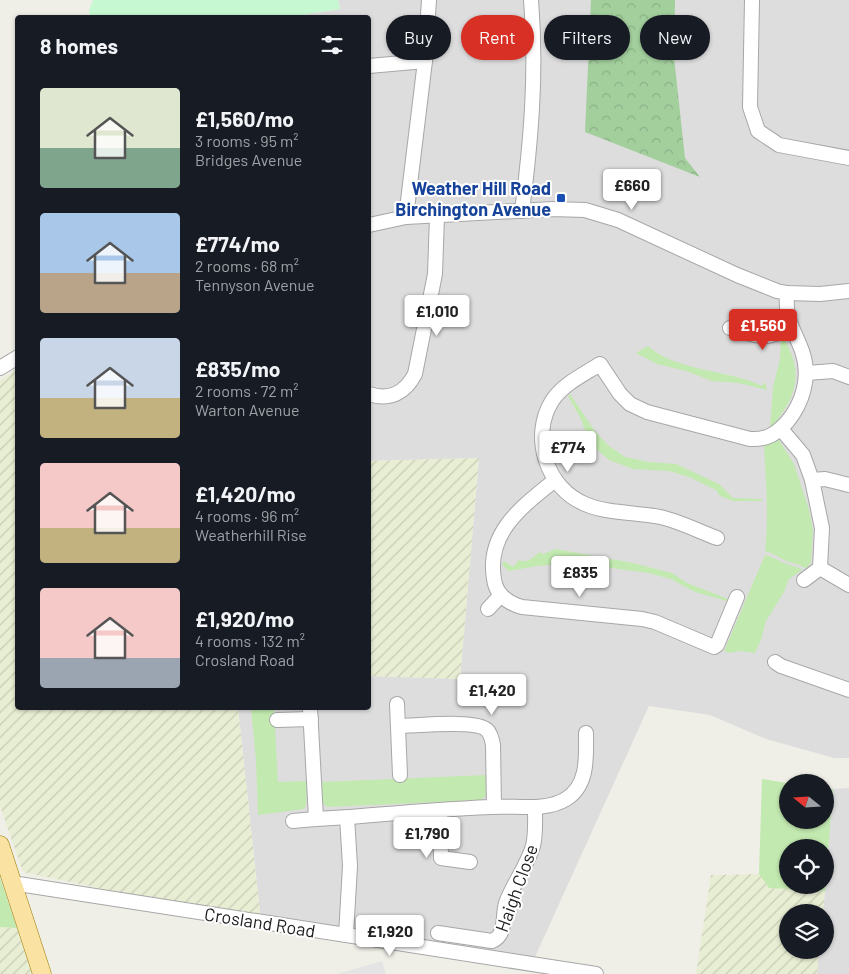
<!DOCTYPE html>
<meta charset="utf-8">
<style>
:root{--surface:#171b24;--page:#242831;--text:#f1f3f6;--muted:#9ea1a6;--accent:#d93025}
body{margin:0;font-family:Barlow,sans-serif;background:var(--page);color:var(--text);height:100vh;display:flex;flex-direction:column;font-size:19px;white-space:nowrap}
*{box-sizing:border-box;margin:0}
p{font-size:16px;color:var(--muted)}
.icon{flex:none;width:28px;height:28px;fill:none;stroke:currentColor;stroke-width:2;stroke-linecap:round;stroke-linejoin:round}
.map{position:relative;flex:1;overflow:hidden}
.drawer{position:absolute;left:15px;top:15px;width:356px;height:695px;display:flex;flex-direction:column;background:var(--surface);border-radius:5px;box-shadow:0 1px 4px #0004}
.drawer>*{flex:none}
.top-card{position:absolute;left:386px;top:15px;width:388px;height:45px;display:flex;gap:10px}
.needle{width:32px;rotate:288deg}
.buttons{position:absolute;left:779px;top:774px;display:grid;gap:10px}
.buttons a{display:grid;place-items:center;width:55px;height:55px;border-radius:50%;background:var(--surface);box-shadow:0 1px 4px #0004;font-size:25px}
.price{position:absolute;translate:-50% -42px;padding:0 11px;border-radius:5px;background:#fff;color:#222;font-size:16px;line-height:32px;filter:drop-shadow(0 1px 2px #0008)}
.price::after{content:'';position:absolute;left:50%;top:30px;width:15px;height:11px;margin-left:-8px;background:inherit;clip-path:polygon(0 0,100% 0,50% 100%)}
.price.on{background:var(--accent);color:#fff}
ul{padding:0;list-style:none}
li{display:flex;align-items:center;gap:15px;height:125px;padding:0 25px}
li span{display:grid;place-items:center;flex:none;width:140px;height:100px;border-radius:5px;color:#555}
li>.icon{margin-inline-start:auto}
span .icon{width:60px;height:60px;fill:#fffc;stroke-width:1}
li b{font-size:21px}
h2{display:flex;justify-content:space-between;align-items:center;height:60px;padding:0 25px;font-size:21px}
.chip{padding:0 18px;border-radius:22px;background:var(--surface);box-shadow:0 1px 4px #0004;font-size:18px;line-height:45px}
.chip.on{background:var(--accent);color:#fff}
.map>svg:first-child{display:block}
</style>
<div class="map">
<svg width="849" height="974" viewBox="0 0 849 974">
<defs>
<pattern id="farmland-furrows" width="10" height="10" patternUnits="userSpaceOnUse" patternTransform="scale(1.25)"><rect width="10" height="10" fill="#e8eed3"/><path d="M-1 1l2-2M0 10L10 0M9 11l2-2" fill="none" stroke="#c7ccb5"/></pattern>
<pattern id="forest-crowns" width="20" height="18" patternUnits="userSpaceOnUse" patternTransform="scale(1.25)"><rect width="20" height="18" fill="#a3cf9d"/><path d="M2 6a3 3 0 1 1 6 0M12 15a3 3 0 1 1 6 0" fill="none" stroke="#8cb187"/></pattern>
</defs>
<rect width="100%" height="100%" fill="#f0efe7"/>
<g fill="#dedddd">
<path d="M338 0H849V758H834L766 739 710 715 649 706 535 957 261 922 238 708H369V676L460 679 479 458 369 461V18L288 17 340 9Z"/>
<path d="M849 788V974H817L819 950H825V912H823L833 789Z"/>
</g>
<g fill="url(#farmland-furrows)">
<path d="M17 369 18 708H238L261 922 23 872 0 806V381Z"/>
<path d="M479 458 460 679 369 676V461Z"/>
<path d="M759 874 769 888 825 891 823 912H788V950H819L817 974H696L711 875Z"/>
<path d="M0 927 17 928 32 974H0Z"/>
</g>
<g fill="#c2e9af" fill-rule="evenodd">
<path d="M783 338C787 342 788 346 790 351 801 375 795 396 780 416 777 421 774 425 770 428L773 387 780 359 781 339Z"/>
<path d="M648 346C677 372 727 369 762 386L765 382 767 390 739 383 712 381 686 371 657 364 636 353Z"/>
<path d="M570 394 594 430 609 446 625 457 649 462 676 464 719 484 733 498 762 499V501H733L720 496 716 490 689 477 669 471 633 469 609 460 595 448 583 426 582 421 568 396Z"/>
<path d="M779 440 794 464 809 510 813 530 811 562 808 567 805 568C799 564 796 564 789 562 780 559 776 554 765 551 769 516 766 482 764 446Z"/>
<path d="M556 549 633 563 652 568 672 573 687 583 728 599 727 601 695 592 671 579 648 573 590 565 562 564 537 566 509 571 502 565 504 561 513 567 519 560C528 564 533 557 540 552L543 554Z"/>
<path d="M765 555C775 557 781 563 790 565 795 567 797 566 802 570L789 579 784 592 766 621 761 640 755 653 740 651 730 653 724 651Z"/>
<path d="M251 708H274L278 782 307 781 306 805 304 809 258 815 256 760Z"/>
<path d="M487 775V795L481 800 328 807C318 803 321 790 321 782Z"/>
<path d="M762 779 787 783 788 820H825V788L833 789 825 891 769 888 759 874ZM788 848H825V885H788Z"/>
<path d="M0 878 17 928 0 927Z"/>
</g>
<path fill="url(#forest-crowns)" d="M591 0H675L674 57 685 158 700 177 585 132Z"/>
<path fill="#c6f8d2" d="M93 0H338L340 9 282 18 90 17 89 10Z"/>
<path fill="#e4e4e4" d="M382 961 386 974H337Z"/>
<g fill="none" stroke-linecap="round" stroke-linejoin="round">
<defs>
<g id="minor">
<path d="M752 0 750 107 758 131 779 145 849 158"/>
<path d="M369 66 425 61"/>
<path d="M522 211C531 141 537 71 531 0"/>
<path d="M406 217 425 61 429 0"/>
<path d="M369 225 406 217 553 209 585 210 618 220 737 275 777 291 787 293 820 294 849 291"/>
<path d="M730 328C758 336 764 342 791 327"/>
<path d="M0 368 18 357"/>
<path d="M807 373 833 371 849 377"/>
<path d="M369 394C390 401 405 393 415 374L435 274 437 216"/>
<path d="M781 429 803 455 812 480 822 528 820 568 849 585"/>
<path d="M555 480C523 506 486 532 494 579 496 595 508 603 522 607L642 619 655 622 714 647 717 645 737 597"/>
<path d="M812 480 825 479 849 485"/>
<path d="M717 538C698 531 679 521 660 517 636 512 608 514 585 504 546 488 530 436 552 401 563 384 583 375 600 364L620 394 630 404 647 412 750 439C767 440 776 434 787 422 803 403 811 376 802 351 793 326 785 322 787 293"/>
<path d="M804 580 820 568"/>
<path d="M488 609 501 595"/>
<path d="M775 662 781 666 849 690"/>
<path d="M397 704 400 775"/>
<path d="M310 708 316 818"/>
<path d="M277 720 311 719"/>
<path d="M398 726C416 726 476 719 487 730 491 734 492 739 493 745L494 806"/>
<path d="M440 810 441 858 470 862"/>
<path d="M293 821C312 819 331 818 350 817 397 813 444 809 491 807 516 805 545 812 566 799 589 785 586 755 586 733"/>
<path d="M12 883 596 974"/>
<path d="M438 933 492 941C507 935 502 916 506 903 513 884 527 866 533 846 536 834 535 820 535 807"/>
<path d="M346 935 350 866 347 817"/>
</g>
<path id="major" d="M0 845 42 974"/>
</defs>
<use href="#minor" stroke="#a7a7a7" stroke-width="16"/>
<use href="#major" stroke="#997f04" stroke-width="19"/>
<use href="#minor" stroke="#fff" stroke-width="14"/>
<use href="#major" stroke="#fae2a3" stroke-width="18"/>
</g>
<rect fill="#1a4fb4" stroke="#fff" stroke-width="2" x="556" y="193" width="10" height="10" rx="2.5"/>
<g text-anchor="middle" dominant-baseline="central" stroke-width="4" stroke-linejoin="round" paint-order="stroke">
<g font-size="18" font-weight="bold" fill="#164399" stroke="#fff" text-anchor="end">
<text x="551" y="188">Weather Hill Road<tspan x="551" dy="21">Birchington Avenue</tspan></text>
</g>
<g font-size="18" fill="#202020" stroke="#fff">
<text transform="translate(516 888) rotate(-70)">Haigh Close</text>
<text transform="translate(260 922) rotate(9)">Crosland Road</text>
</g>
</g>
</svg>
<div class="buttons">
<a><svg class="needle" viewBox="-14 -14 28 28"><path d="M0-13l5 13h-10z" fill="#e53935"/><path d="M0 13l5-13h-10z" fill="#9ea1a6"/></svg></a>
<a><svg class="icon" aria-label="locate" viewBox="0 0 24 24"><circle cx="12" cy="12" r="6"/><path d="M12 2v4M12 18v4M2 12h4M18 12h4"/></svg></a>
<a><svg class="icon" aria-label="layers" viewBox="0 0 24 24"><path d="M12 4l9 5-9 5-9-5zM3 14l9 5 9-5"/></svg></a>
</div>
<b class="price" style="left:632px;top:211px">£660</b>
<b class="price" style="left:437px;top:337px">£1,010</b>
<b class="price on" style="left:763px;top:351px">£1,560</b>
<b class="price" style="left:568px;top:473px">£774</b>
<b class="price" style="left:580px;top:598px">£835</b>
<b class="price" style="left:492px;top:716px">£1,420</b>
<b class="price" style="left:427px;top:859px">£1,790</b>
<b class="price" style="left:390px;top:957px">£1,920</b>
<div class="top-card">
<a class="chip">Buy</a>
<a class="chip on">Rent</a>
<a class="chip">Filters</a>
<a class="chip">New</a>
</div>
<section class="drawer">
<h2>8 homes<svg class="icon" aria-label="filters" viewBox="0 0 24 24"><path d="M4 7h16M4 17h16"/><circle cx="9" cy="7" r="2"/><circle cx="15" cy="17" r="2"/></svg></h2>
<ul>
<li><span style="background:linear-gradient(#dfe7d0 60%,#7fa58c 0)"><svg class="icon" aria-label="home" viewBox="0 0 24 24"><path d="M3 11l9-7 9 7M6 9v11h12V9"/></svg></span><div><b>£1,560/mo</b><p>3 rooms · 95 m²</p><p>Bridges Avenue</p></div></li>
<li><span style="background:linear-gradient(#a9c7e8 60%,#b9a48a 0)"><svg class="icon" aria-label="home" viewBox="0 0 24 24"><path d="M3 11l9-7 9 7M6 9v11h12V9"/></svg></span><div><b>£774/mo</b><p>2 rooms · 68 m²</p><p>Tennyson Avenue</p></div></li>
<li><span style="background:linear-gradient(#c9d6e8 60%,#c2b280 0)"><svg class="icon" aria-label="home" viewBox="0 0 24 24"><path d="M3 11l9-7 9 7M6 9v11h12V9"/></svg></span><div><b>£835/mo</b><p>2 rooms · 72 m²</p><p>Warton Avenue</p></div></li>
<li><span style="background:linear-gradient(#f6c9c9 65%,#c2b280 0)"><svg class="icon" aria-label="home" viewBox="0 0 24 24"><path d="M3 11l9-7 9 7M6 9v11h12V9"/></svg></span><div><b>£1,420/mo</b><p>4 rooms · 96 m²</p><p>Weatherhill Rise</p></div></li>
<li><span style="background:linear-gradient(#f6c9c9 70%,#9aa5b1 0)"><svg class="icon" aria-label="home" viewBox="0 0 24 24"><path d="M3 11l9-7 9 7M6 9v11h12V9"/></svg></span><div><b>£1,920/mo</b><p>4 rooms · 132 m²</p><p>Crosland Road</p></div></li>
</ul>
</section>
</div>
